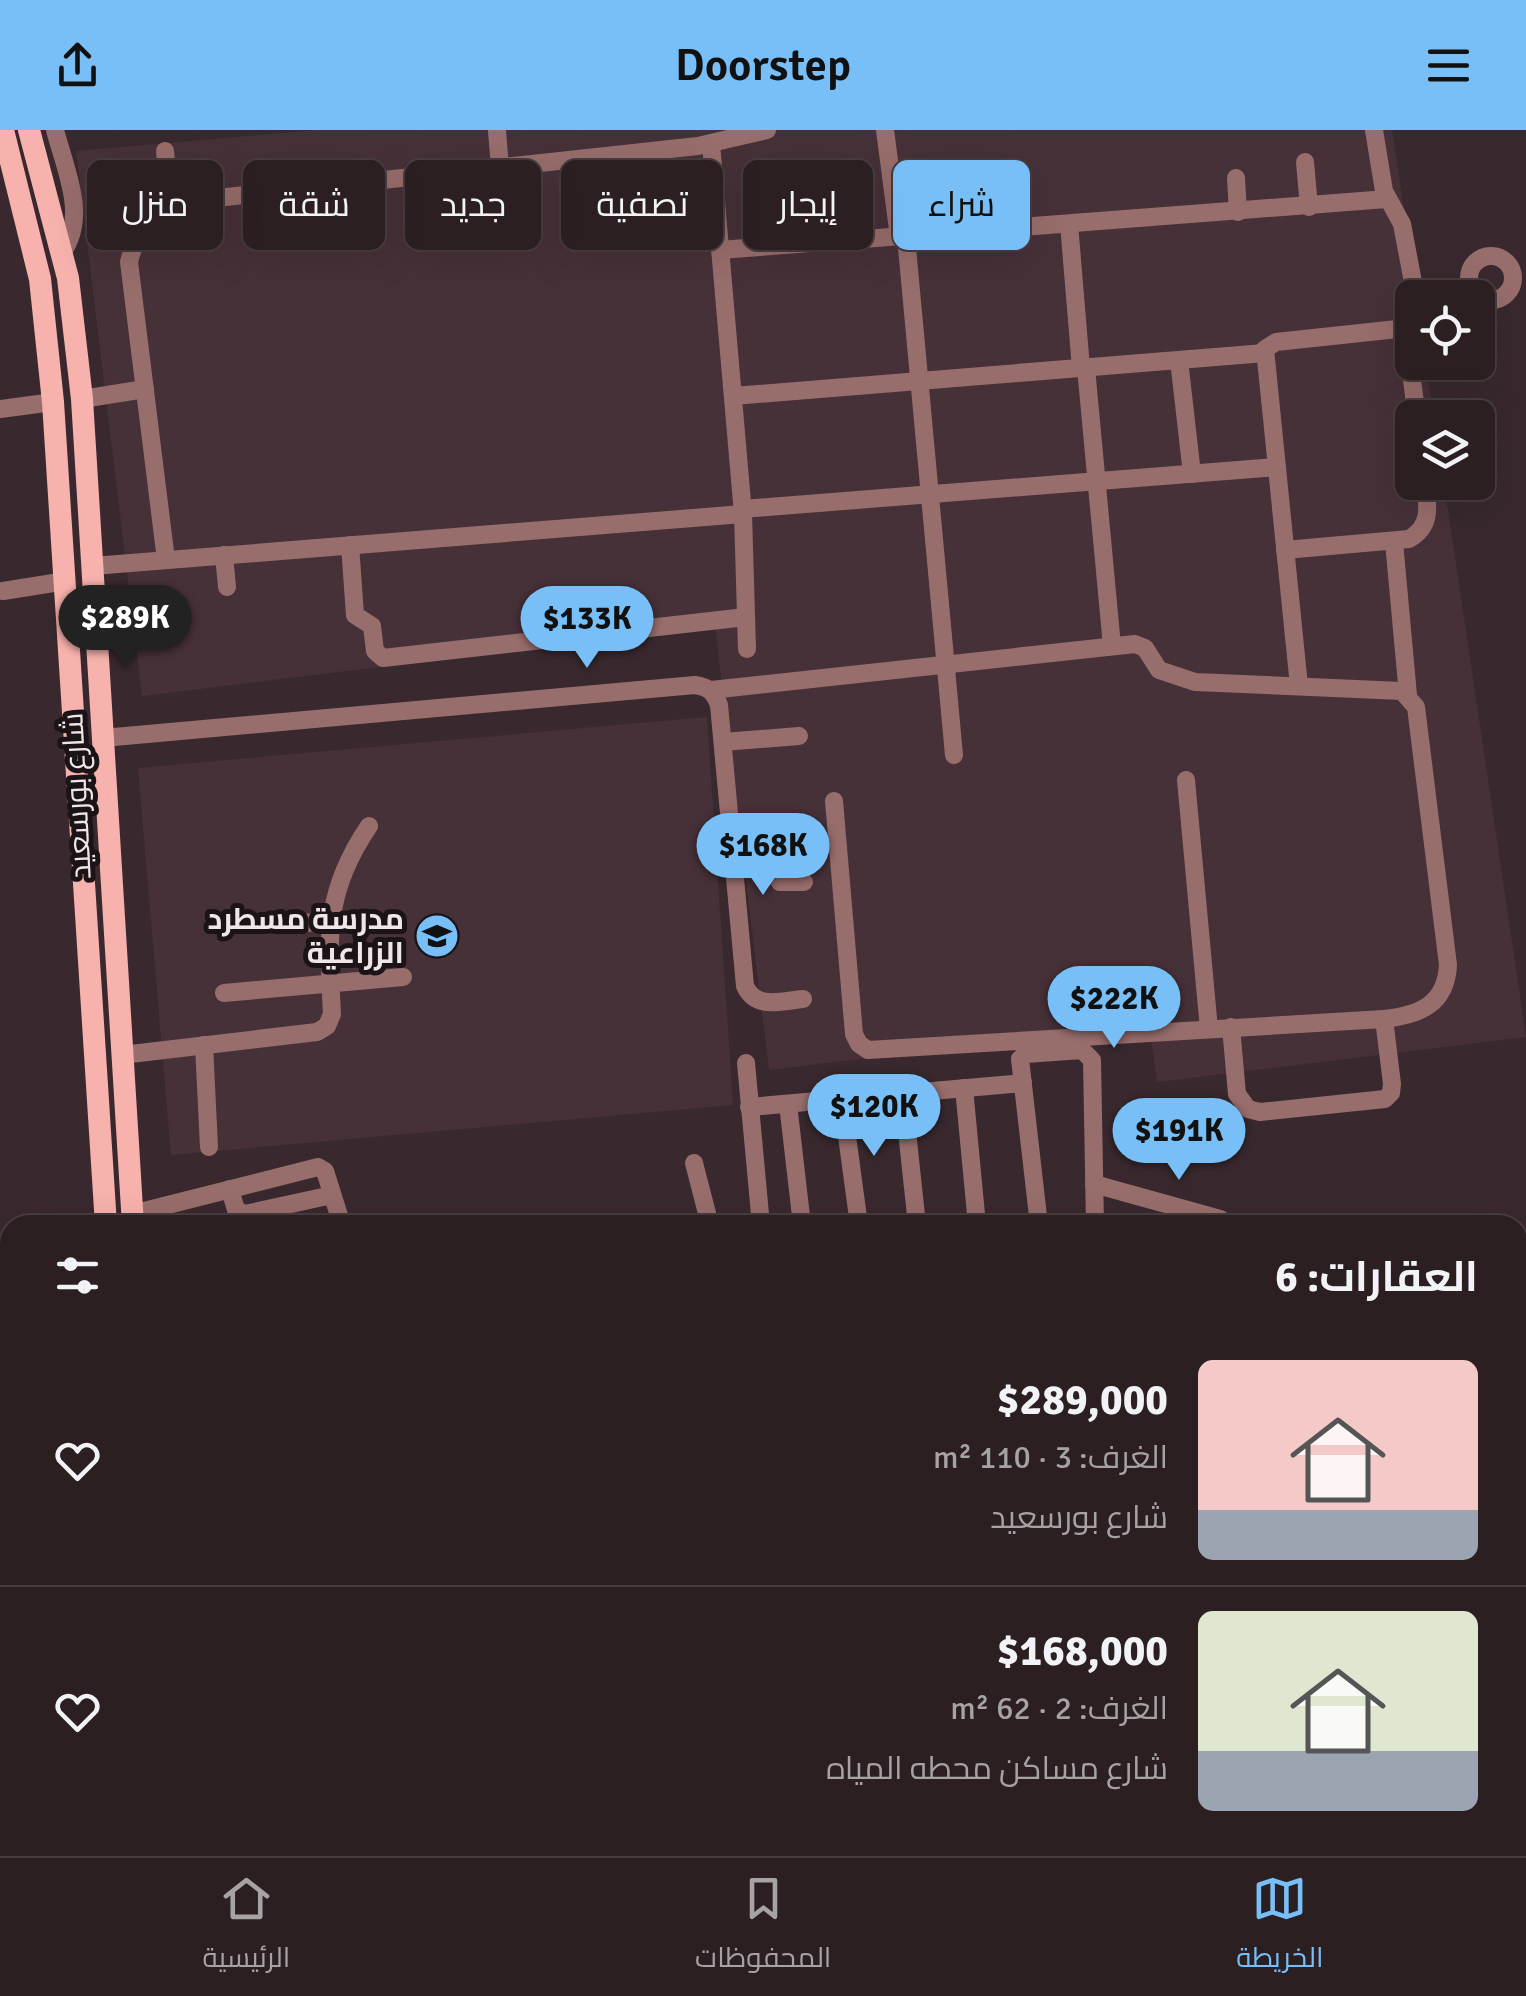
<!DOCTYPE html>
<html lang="ar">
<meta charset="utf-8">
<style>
:root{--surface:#2b1f22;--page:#33272a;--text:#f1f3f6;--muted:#a6a2a5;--line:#473d40;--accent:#78bff8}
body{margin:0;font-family:Signika,Cairo,sans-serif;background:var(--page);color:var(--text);direction:rtl;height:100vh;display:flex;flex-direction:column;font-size:38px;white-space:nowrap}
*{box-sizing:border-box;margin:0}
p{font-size:32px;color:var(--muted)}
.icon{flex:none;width:55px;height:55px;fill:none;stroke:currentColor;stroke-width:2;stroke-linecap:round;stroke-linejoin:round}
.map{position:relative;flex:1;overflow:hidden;direction:ltr}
.details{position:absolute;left:0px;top:1085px;width:1528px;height:642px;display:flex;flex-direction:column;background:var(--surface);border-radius:30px 30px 0 0;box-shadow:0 10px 40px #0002,0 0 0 2px var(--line);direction:rtl}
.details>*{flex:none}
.hud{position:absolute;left:30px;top:30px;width:1000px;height:90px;direction:rtl;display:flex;gap:20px}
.fabs{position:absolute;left:1395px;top:150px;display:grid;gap:20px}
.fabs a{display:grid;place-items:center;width:100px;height:100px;border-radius:15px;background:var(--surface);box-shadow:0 10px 40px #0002,0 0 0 2px var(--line);font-size:50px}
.price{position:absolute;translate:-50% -85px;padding:0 22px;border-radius:35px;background:var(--accent);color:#111;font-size:32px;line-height:65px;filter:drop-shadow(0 2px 5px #0008)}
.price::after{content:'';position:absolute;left:50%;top:60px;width:30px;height:22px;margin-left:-15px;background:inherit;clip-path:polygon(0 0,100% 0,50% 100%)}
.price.active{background:#222;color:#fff}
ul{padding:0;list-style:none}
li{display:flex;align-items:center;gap:30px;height:250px;padding:0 50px}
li+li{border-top:2px solid var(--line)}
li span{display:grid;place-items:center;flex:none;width:280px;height:200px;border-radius:15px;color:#555}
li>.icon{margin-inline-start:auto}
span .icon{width:120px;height:120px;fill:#fffc;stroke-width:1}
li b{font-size:42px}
h2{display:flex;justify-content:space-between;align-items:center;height:120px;padding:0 50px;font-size:42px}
.tag{padding:0 35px;border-radius:15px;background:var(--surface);box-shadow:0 10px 40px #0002,0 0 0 2px var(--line);font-size:35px;line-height:90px}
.tag.active{background:var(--accent);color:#111}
header{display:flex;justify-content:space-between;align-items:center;height:130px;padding:0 50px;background:var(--accent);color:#111;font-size:45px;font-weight:600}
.tabs{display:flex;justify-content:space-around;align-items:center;height:140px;border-top:2px solid var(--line);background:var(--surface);font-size:28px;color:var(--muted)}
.tabs a{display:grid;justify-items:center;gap:5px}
.tabs .active{color:var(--accent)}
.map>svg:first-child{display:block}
</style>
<header><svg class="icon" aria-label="menu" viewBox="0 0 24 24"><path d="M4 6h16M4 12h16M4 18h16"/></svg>Doorstep<svg class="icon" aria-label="share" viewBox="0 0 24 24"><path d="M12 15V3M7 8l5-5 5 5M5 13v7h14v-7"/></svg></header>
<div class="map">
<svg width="1526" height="1726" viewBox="0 0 1526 1726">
<rect width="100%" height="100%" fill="#39292e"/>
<g fill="#473138">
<path d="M317 0H1392L1417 167 1412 232 1426 233 1434 287 1412 288V352L1444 353 1526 907 1157 952 1149 893 769 940 715 496 142 566 76 21Z"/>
<path d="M707 587 733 975 171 1025 138 638Z"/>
</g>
<path fill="#200c2a" d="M0 1155 10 1258V1718H53V1726H0Z"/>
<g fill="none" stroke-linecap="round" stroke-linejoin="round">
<g stroke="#986e6c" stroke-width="18">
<path d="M55 0C65 39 89 88 61 124"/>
<path d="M885 0 899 107"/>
<path d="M1374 0 1384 61 1402 94 1416 168"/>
<path d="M497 1 500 37"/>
<path d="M711 14 743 384 747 519"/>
<path d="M165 21 170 75"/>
<path d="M1305 32 1309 77"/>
<path d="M1236 48 1238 82"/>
<path d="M1069 94 1081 238"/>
<path d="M906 107 954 625"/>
<path d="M720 120 1387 69"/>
<circle cx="1491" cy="148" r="22"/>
<path d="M1412 180 1406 204 1417 288"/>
<path d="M1179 230 1192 344"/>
<path d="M1086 238 1112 516"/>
<path d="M733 266 1265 223"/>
<path d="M82 269 145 259"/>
<path d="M0 279 53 272"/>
<path d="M742 379 1277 337"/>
<path d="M1394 412 1408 565"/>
<path d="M350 415 355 485 372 496 375 521 383 528 746 487"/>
<path d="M1285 420 1409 409C1432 396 1428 376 1425 352"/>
<path d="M224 425 227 457"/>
<path d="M166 430 129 132C137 98 155 79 189 71L698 16 767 0"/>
<path d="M93 436 743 384"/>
<path d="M3 461 66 451"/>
<path d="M1299 556 1265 219 1276 212 1407 198"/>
<path d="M711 560 1135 514 1145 518 1159 540 1195 552 1402 561 1416 577 1448 835C1446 875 1419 885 1384 889L868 920 859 914 854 904 834 671"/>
<path d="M103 608 695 555C709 557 714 562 719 575L745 856C756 880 781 871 803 869"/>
<path d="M723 612 799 606"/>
<path d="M1186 650 1209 899"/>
<path d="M733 717 765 713 771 718 776 745 780 752H804"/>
<path d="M278 792 329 793"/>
<path d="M224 863 403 847"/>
<path d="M1231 897 1237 964 1248 979 1260 982 1385 969 1391 963 1392 954 1384 889"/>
<path d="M204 915 209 1017"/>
<path d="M122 925 317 902 327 896 332 884C328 807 324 762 369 696"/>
<path d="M746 933 761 1095"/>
<path d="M964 958 977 1095"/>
<path d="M903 964 917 1095"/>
<path d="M842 969 859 1095"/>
<path d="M788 974 802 1095"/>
<path d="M749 977 1023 953"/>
<path d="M694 1033 710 1095"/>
<path d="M1094 1054 1220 1089 1228 1095"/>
<path d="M230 1059 236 1080 245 1084 332 1065"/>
<path d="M132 1084 318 1037 325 1041 342 1095"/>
<path d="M1039 1095 1020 929 1026 924 1082 920 1092 930 1095 1095"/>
<path d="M1518 1134 1526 1132"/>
</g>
<g stroke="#f8b2ae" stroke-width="22">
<path d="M3 0 40 149 53 272 106 1095"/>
<path d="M29 0 68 148 82 269 133 1095"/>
<path d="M222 1718 224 1726"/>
<path d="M136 1726V1718"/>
</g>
</g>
<defs>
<symbol id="school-disc" viewBox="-11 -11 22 22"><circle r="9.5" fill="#78bff8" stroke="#1b1416"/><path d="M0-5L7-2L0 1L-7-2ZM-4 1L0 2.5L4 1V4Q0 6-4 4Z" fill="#111"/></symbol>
</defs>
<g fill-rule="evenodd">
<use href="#school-disc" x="412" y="781" width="50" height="50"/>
</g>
<g text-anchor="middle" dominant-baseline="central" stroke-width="10" stroke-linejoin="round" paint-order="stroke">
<g font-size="30" fill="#f0e5e8" stroke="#1b1416">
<text transform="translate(77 666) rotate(-93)">شارع بورسعيد</text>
</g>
<g font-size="30" font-weight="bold" fill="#f0e5e8" stroke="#1b1416" text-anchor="end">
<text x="404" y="789">مدرسة مسطرد<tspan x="404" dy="34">الزراعية</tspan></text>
</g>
</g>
</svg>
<div class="fabs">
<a><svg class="icon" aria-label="locate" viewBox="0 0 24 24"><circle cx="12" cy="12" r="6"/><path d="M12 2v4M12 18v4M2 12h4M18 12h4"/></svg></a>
<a><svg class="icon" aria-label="layers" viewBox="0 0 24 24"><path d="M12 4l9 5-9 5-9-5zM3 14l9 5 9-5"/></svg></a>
</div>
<b class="price active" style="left:125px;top:540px">$289K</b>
<b class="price" style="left:587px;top:541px">$133K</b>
<b class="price" style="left:763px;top:768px">$168K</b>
<b class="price" style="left:1114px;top:921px">$222K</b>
<b class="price" style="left:874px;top:1029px">$120K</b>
<b class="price" style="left:1179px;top:1053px">$191K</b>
<div class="hud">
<a class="tag active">شراء</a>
<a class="tag">إيجار</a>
<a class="tag">تصفية</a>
<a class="tag">جديد</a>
<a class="tag">شقة</a>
<a class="tag">منزل</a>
</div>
<section class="details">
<h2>العقارات: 6<svg class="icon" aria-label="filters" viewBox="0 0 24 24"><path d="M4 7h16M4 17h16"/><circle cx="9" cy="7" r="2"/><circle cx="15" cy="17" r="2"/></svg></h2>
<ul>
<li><span style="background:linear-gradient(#f6c9c9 75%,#9aa5b1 0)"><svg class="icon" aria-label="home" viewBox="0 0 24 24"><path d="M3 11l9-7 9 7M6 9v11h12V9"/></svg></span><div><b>$289,000</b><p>الغرف: 3 · 110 m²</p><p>شارع بورسعيد</p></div><svg class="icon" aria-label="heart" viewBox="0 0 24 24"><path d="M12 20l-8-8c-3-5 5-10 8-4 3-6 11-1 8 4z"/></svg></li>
<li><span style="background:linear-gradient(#dfe7d0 70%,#9aa5b1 0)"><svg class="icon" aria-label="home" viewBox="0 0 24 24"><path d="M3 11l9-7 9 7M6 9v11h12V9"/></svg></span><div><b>$168,000</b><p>الغرف: 2 · 62 m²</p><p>شارع مساكن محطه المياه</p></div><svg class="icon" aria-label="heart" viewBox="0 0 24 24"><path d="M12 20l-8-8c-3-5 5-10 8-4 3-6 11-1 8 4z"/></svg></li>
</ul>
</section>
</div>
<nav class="tabs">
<a class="active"><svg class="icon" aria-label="map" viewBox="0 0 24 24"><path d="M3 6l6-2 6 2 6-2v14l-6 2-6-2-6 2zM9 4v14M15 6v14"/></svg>الخريطة</a>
<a><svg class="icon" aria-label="saved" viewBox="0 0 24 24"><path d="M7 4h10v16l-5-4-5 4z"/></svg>المحفوظات</a>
<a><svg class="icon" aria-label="home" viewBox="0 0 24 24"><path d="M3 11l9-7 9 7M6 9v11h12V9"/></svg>الرئيسية</a>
</nav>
